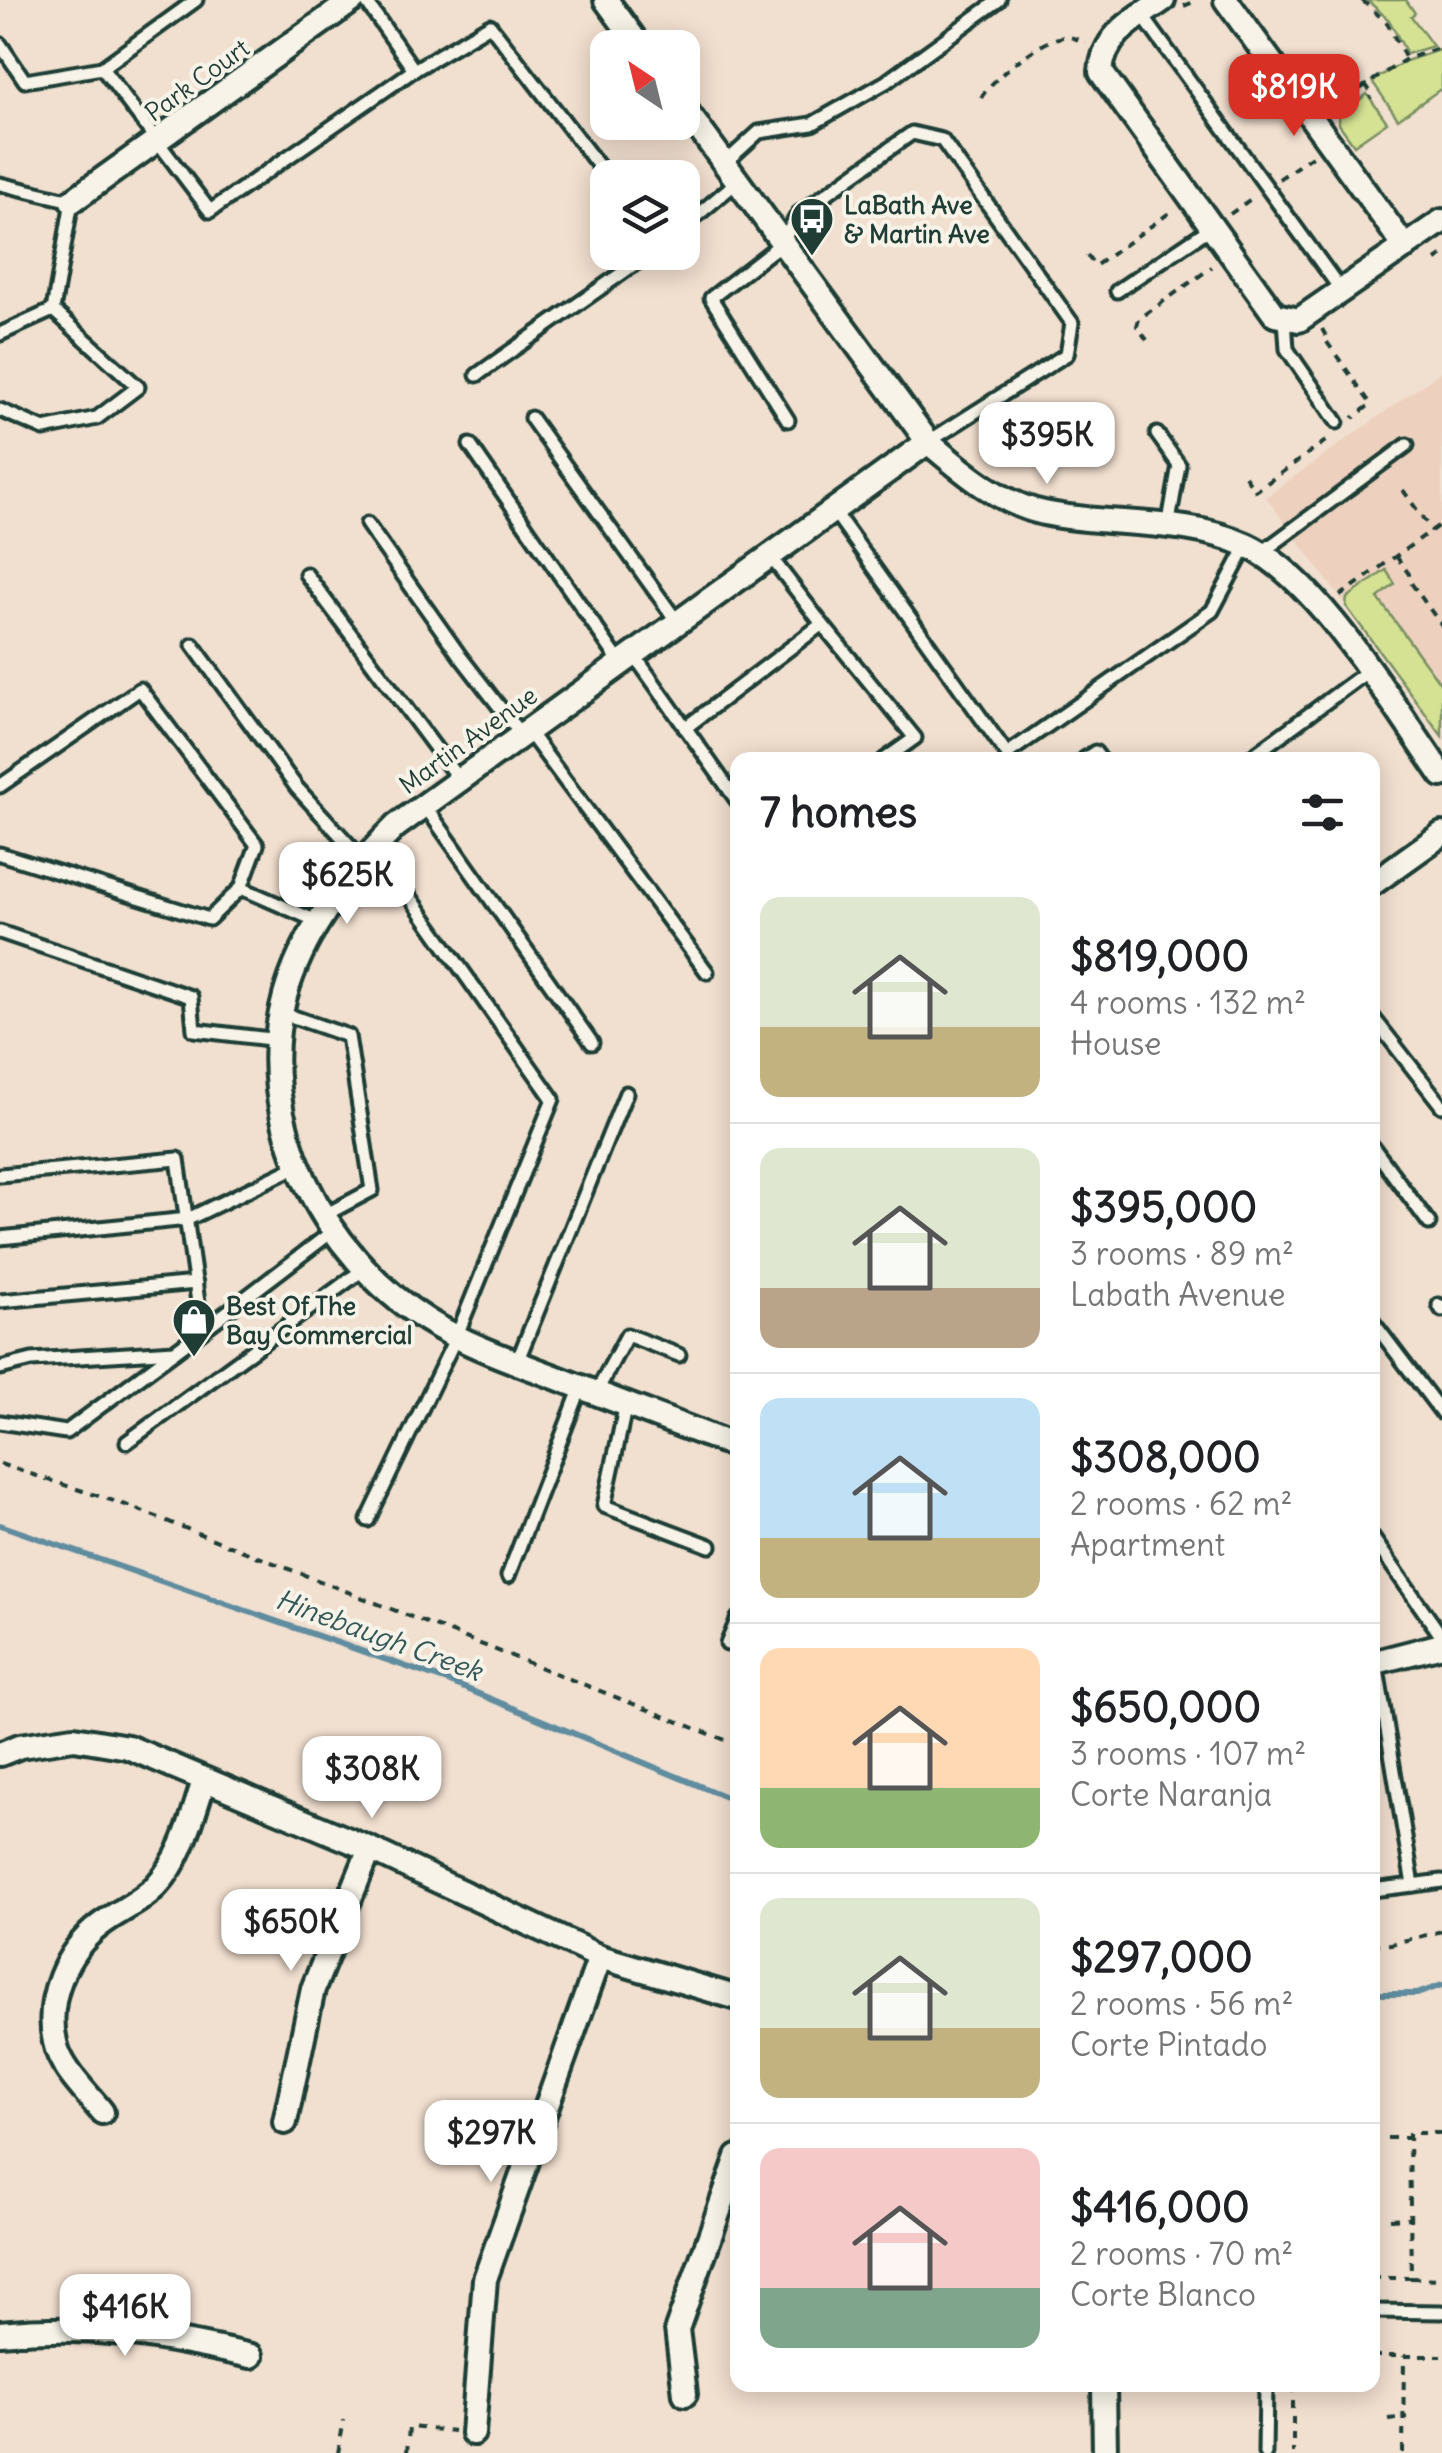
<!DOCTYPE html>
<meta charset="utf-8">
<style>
:root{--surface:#fff;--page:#f6f6f6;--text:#202124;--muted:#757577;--line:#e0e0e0;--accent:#d93025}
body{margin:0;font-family:Delius,sans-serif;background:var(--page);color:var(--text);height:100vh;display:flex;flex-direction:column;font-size:38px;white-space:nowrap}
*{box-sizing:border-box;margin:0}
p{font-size:32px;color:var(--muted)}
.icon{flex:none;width:55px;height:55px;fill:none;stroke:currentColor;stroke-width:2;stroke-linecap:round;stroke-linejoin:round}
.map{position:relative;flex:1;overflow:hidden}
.panel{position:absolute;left:730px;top:752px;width:650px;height:1640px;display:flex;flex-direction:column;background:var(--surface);border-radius:20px;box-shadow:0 5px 25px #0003}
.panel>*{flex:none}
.needle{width:65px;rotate:325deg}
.tools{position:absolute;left:590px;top:30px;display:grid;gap:20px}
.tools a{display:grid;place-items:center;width:110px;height:110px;border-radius:20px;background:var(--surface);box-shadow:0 5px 25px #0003;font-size:50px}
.price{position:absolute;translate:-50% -85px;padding:0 22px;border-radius:20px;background:#fff;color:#222;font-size:32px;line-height:65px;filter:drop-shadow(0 2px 5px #0008)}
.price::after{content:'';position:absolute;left:50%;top:60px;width:30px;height:22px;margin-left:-15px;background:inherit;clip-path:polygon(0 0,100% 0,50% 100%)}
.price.selected{background:var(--accent);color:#fff}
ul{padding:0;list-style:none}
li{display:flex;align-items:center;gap:30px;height:250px;padding:0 30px}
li+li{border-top:2px solid var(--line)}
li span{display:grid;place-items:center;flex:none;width:280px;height:200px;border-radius:20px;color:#555}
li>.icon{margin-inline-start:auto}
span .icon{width:120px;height:120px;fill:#fffc;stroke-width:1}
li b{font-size:42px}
h2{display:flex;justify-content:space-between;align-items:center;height:120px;padding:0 30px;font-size:42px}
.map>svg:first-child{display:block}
</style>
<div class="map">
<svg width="1442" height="2453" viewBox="0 0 1442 2453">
<rect width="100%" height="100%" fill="#f1dfcf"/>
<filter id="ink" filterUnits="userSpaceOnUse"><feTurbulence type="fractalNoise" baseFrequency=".01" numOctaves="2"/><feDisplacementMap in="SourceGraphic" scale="20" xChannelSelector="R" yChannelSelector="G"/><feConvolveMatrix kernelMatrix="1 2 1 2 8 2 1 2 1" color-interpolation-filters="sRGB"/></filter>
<g filter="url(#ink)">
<path fill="#edd1be" d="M1442 371V736L1266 497Z"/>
<g fill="#d5e193" stroke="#7a8f64" stroke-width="2.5">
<path d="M1367 0H1406L1415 13 1411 16 1433 46 1407 54 1389 20Z"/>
<path d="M1442 49V88L1398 119 1372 81 1406 61Z"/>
<path d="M1367 94 1387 122 1354 145 1339 124V116Z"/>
<path d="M1386 570 1395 584 1378 598 1442 686V736L1346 606 1347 598Z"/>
</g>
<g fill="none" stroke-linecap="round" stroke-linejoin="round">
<g stroke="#5f8c9f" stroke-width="6">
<path d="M0 1525 450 1682 738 1802"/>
<path d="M1372 1994H1417L1442 1985"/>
</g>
<defs>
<g id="service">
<path d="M196 0 102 68 210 211 414 70 490 25 608 178"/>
<path d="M365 0 414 70"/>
<path d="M1142 15 1341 290"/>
<path d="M0 44 25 81 102 68"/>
<path d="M725 163 759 132 812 124 886 82 999 0"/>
<path d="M0 184 72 201 53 310 0 334"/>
<path d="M682 228 738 181"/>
<path d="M1117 291 1212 227"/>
<path d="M1285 319 1287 349 1337 422"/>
<path d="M477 375 652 252"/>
<path d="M0 410 44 429 97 418 138 387 53 310"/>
<path d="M531 418 678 623"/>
<path d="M788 420 711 298 782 243 798 214 912 133 942 140 1072 323 1067 354 928 442"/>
<path d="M1157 434 1179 465 1168 527"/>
<path d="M470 445 621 664"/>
<path d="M833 510 1007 754 1212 611 1247 545"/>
<path d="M367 524 460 656 522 736"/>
<path d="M1261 553 1407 445"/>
<path d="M770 556 822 624"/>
<path d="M306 574 460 781"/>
<path d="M193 645 297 788 363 860"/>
<path d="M634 655 738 802"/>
<path d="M685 728 822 624 915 738 884 760"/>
<path d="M528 731 707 972"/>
<path d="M1083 760 1095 752 1101 760"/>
<path d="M1247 760 1368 671"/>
<path d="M0 786 140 689 257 845 241 888 209 919 0 854"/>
<path d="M425 806 592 1043"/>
<path d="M241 888 319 922"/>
<path d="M0 932 191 997 194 1030 278 1040"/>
<path d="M282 1013 348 1036 372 1190 323 1216"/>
<path d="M1372 1016 1442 1106"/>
<path d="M1372 1146 1429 1223"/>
<path d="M0 1175 178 1159 202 1331 66 1432 0 1422"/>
<path d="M0 1238 188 1219 300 1165"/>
<path d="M0 1301 196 1283"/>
<path d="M1439 1305 1442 1310"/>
<path d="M1373 1322 1442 1413"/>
<path d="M202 1331 333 1231"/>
<path d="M517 1362 626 1093"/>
<path d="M0 1368 32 1360 175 1351"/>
<path d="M596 1393 627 1335 679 1355"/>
<path d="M626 1404 604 1506 710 1546"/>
<path d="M127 1442 364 1269"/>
<path d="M368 1520 457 1335 553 1099 375 847"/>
<path d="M1372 1537 1442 1637"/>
<path d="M508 1576 581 1387"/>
<path d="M727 1644 738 1618"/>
<path d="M1376 1663 1413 1885 1442 1881"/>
<path d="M1372 1890 1413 1885"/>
<path d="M1372 2311 1442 2312"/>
<path d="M1265 2453 1266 2385"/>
</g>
<g id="minor">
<path d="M606 0 641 48"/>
<path d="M1163 0C1134 20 1104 34 1101 72L1275 315 1299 320 1442 221"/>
<path d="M1226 0 1405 247"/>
<path d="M682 105 928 442C961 470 1000 504 1044 513 1110 527 1184 517 1246 545 1319 578 1395 709 1442 775"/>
<path d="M72 201 353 0"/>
<path d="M1372 884 1442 834"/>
<path d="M738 1447C678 1424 619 1402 560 1379 516 1362 468 1346 428 1321 325 1257 250 1119 285 996 303 931 349 873 396 826L928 442"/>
<path d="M1372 1663 1442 1645"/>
<path d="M0 1754 20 1746 74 1738 128 1747 370 1849 600 1957 738 1998"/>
<path d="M102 2112C86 2092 60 2068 55 2042 45 1999 66 1951 100 1925 118 1911 140 1903 156 1886 183 1858 192 1817 204 1781"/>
<path d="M285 2122 313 1989 370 1849"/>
<path d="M0 2333C92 2323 162 2336 251 2356"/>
<path d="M1104 2385 1105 2453"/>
<path d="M685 2394 677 2329 738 2157"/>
<path d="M473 2433 485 2279 600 1957"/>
</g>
</defs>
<use href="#service" stroke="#1f3d34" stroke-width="19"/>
<use href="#minor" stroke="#1f3d34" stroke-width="30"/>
<g stroke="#1f3d34" stroke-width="4" stroke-dasharray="8 8" stroke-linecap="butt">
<path d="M1362 0 1387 23 1406 59"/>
<path d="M1184 6 1198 0"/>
<path d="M1365 84 1373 95 1370 98"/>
<path d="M981 98C991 79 1042 39 1063 37 1072 36 1078 40 1086 43"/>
<path d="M1332 107 1406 59 1442 47"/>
<path d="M1279 179 1312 156"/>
<path d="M1230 214 1255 196"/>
<path d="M1087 255 1095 266 1172 211"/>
<path d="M1436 260 1442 256"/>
<path d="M1322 329 1326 336 1324 338 1371 404 1353 418"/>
<path d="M1147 340 1137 326 1139 319 1212 267"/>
<path d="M1245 476 1256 491 1331 437"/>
<path d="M1403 490 1432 531"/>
<path d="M1396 556 1409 574V580L1442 626"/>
<path d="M1340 596 1442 523"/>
<path d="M0 1464 126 1505 738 1745"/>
<path d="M1372 1945 1391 1944 1442 1931"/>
<path d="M1387 2138H1410"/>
<path d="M1390 2219 1410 2218"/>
<path d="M1372 2278H1411L1409 2133H1442"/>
<path d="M1411 2278 1442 2279"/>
<path d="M1372 2356H1442"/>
<path d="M1293 2385V2453"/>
<path d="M1388 2419 1407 2417"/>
<path d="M338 2453 344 2420"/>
<path d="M407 2453 409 2427 454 2431"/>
<path d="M1403 2453 1404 2356"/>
</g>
<use href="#service" stroke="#f7f3e8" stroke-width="11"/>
<use href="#minor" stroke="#f7f3e8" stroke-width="22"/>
</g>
</g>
<defs>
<symbol id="bus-pin" viewBox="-11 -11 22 30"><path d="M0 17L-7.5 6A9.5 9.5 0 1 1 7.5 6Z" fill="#1f3d34" stroke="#f7f3e8"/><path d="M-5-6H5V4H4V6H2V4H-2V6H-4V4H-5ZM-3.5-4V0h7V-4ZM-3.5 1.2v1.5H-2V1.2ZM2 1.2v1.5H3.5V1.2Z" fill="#fff"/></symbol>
<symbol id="shop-pin" viewBox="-11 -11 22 30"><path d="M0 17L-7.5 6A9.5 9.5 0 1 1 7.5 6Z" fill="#1f3d34" stroke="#f7f3e8"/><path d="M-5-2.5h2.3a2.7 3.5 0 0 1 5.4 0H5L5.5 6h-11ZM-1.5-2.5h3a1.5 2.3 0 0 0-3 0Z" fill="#fff"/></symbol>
</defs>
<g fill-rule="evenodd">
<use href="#bus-pin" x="787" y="194" width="50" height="68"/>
<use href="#shop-pin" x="169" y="1295" width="50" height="68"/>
</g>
<g text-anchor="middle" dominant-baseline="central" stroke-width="8" stroke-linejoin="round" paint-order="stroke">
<g font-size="25" fill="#1f3d34" stroke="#f7f3e8">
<text transform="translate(197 80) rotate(-36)">Park Court</text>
<text transform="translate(468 740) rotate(-36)">Martin Avenue</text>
</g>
<g font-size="25" font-weight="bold" fill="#1f3d34" stroke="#f7f3e8" text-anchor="start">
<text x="844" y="205">LaBath Ave<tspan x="844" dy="29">&amp; Martin Ave</tspan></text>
<text x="226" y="1306">Best Of The<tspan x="226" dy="29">Bay Commercial</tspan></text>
</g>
<g font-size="28" font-style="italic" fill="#345758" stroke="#f7f3e8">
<text transform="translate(379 1635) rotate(20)">Hinebaugh Creek</text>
</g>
</g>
</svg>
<div class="tools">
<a><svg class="needle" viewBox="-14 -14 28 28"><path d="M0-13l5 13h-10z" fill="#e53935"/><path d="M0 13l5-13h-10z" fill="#757577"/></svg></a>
<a><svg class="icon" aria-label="layers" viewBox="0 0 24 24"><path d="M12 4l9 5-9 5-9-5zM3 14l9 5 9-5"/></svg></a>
</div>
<b class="price selected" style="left:1294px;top:139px">$819K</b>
<b class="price" style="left:1047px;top:487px">$395K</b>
<b class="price" style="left:347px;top:927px">$625K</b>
<b class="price" style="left:372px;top:1821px">$308K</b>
<b class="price" style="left:291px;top:1974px">$650K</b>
<b class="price" style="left:491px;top:2185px">$297K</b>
<b class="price" style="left:125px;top:2359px">$416K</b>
<section class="panel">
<h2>7 homes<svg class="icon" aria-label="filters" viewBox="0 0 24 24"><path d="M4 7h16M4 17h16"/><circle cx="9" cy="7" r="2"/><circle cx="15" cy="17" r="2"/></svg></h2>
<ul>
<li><span style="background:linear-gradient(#dfe7d0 65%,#c2b280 0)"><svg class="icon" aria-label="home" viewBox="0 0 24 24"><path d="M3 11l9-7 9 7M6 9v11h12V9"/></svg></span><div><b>$819,000</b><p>4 rooms · 132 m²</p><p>House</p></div></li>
<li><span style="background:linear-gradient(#dfe7d0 70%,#b9a48a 0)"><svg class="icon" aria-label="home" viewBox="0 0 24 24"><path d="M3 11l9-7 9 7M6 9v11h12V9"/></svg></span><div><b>$395,000</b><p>3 rooms · 89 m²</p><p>Labath Avenue</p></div></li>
<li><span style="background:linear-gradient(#bfe0f5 70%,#c2b280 0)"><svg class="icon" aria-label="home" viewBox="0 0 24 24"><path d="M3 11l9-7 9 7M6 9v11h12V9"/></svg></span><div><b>$308,000</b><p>2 rooms · 62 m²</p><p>Apartment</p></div></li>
<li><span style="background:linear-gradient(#ffd9b3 70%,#8fb573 0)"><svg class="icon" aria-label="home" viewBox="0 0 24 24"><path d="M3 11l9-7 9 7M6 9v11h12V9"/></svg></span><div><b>$650,000</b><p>3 rooms · 107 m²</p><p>Corte Naranja</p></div></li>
<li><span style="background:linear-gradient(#dfe7d0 65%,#c2b280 0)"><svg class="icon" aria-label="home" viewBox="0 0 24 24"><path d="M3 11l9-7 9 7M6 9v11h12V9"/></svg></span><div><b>$297,000</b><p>2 rooms · 56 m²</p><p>Corte Pintado</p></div></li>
<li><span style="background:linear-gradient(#f6c9c9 70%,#7fa58c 0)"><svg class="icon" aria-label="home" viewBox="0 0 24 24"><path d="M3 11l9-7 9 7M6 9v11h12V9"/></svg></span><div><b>$416,000</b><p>2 rooms · 70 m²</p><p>Corte Blanco</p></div></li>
</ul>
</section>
</div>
